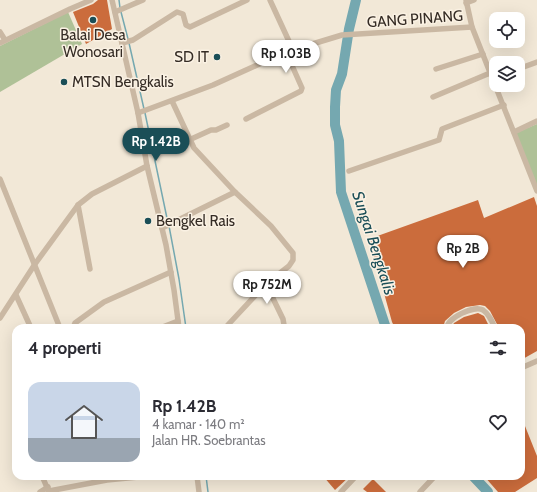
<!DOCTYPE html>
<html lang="id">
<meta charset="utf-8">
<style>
:root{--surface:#fff;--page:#f7f7f7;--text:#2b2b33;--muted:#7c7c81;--accent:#1a4e57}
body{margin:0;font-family:Cabin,sans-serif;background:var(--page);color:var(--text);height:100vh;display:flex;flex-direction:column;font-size:15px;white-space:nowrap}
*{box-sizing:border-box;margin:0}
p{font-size:13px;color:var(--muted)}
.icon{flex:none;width:22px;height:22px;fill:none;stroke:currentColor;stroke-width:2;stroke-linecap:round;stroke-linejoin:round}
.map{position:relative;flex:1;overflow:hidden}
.side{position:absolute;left:12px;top:324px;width:513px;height:156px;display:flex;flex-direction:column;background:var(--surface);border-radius:12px;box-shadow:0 4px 16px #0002}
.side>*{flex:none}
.tools{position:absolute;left:489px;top:12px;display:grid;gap:8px}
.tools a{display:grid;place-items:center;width:36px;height:36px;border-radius:8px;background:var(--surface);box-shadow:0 4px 16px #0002;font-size:20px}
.price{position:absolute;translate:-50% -34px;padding:0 9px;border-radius:14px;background:#fff;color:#222;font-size:13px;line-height:26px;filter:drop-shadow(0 1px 2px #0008)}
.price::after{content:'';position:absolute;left:50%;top:24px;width:12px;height:9px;margin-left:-6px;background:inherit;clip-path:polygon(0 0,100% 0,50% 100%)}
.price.selected{background:var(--accent);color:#fff}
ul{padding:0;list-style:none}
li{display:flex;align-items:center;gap:12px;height:100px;padding:0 16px}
li span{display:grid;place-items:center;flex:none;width:112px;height:80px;border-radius:12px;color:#555}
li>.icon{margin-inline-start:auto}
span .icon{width:48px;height:48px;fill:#fffc;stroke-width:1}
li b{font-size:17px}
h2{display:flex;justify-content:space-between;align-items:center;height:48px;padding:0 16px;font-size:17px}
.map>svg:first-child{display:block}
</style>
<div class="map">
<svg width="537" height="492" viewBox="0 0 537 492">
<rect width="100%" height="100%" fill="#f2e8d7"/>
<g fill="#afc197">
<path d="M68 12 82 44 0 92V46Z"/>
<path d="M537 124V191L513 134Z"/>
</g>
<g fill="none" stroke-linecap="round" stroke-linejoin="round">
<g stroke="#75a8b0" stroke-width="1.5">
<path d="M119 0 120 8"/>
<path d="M121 12 128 39"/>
<path d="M129 43 144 109"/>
<path d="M145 113 168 223"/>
<path d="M169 226 179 279 186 328"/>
<path d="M206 476 208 492"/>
</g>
<g stroke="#75a8b0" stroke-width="10">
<path d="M356 0 349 29 342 74 336 90 335 107V125L339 141 341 192 386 328"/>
<path d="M473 476 488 492"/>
</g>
</g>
<g fill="#cb6c3c">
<path d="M98 0H107L112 29 86 44 73 12 93 4Z"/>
<path d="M534 197 537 206V351L521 360V328H499L490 311 485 306 480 305 466 307 454 313 445 321 443 328H395L392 322 369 239 478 200 484 218Z"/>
<path d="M478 313 484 316 490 328H451L454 323 464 317Z"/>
<path d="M521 416 537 456V478L515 492H498L484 476H521Z"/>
<path d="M323 476H350L335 490Z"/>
<path d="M373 479 386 492H367L363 489Z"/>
</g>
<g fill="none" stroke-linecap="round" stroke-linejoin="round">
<g stroke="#cab8a3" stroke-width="5.5">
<path d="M112 0 138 113 147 166 166 245 174 290 179 328"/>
<path d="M270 0 293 50"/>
<path d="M466 0 472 27 537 191"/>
<path d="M466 3 474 0"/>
<path d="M115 12 143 0"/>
<path d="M0 32 5 40"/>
<path d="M0 43 70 9 91 0"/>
<path d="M122 43 133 40 177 12 183 14 186 25 190 27 247 0"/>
<path d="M436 69 483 54"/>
<path d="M518 69 537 62"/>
<path d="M433 97 490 73"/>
<path d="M172 101 194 148 235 192 271 226 293 253V260L289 266 266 284 225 328"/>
<path d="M138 113 213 85 286 52 342 35 472 27"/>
<path d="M246 119 301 91 302 88 286 52"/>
<path d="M514 132 537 121"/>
<path d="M189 140 211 130H216L227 125"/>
<path d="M349 171 439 140 442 129 504 105"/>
<path d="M0 179 60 328"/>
<path d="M78 205 90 269"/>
<path d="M162 228 235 192"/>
<path d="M266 284 283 319 284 325 282 328"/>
<path d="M16 295 31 328"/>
<path d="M0 318 35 264 78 205 92 194 147 166"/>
<path d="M73 328 75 323 104 302 171 272"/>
<path d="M160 328 178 321"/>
<path d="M447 328C447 318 474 305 483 310 489 314 492 321 495 328"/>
<path d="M521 368 537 361"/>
<path d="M42 476 49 492"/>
<path d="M197 476 199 492"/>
<path d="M49 491 107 480 149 476"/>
<path d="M40 492 48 487"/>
<path d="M341 492 356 476"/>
<path d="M420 492 435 476"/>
</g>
</g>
<g fill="#1a4e57" stroke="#faf1e3" stroke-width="1.5">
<circle cx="93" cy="20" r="4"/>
<circle cx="217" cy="57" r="4"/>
<circle cx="64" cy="82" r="4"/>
<circle cx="148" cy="221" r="4"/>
</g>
<g text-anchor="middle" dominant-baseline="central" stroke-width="3" stroke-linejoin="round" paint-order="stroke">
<g font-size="15" fill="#352c25" stroke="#faf1e3">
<text transform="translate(415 19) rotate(-4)">GANG PINANG</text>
</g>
<g font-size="15" fill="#352c25" stroke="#faf1e3" text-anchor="start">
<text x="93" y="35" text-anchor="middle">Balai Desa<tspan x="93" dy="17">Wonosari</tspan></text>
<text x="209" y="57" text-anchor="end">SD IT</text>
<text x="72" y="82">MTSN Bengkalis</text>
<text x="156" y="221">Bengkel Rais</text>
</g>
<g font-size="16" font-style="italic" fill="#1a4e57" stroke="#faf1e3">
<text transform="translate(374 243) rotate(72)">Sungai Bengkalis</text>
</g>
</g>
</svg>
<div class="tools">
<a><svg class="icon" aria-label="locate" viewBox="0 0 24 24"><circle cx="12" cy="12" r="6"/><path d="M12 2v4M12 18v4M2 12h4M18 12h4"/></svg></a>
<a><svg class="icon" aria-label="layers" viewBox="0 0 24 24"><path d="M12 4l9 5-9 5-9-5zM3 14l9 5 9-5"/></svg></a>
</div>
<b class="price" style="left:286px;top:74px">Rp 1.03B</b>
<b class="price selected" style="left:156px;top:162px">Rp 1.42B</b>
<b class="price" style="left:463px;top:269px">Rp 2B</b>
<b class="price" style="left:267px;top:305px">Rp 752M</b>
<section class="side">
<h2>4 properti<svg class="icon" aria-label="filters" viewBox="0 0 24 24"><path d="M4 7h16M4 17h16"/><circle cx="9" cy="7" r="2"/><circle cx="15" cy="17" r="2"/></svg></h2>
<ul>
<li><span style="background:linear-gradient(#c9d6e8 70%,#9aa5b1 0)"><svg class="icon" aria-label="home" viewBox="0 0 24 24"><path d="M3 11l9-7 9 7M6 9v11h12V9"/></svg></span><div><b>Rp 1.42B</b><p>4 kamar · 140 m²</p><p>Jalan HR. Soebrantas</p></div><svg class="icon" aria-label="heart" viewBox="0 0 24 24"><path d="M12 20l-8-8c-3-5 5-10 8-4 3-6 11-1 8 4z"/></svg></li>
</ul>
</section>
</div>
